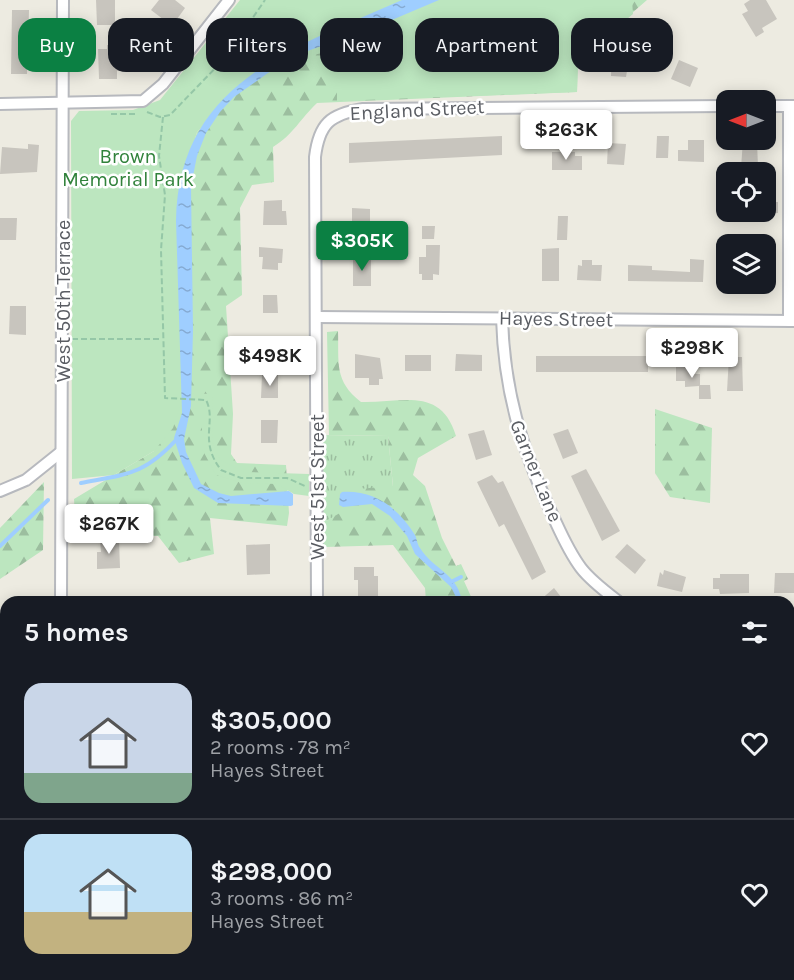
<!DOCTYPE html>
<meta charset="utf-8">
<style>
:root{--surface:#171b24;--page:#242831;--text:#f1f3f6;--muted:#9ea1a6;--line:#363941;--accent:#0b8043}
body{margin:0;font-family:Karla,sans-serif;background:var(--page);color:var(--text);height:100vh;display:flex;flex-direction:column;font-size:22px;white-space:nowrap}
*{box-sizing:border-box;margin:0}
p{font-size:20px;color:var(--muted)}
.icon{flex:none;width:33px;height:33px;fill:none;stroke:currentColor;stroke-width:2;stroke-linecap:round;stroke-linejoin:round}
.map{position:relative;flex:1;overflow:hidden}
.panel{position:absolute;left:0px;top:596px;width:795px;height:386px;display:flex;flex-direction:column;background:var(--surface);border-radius:18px 18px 0 0;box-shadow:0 3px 15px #0003}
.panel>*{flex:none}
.guide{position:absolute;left:18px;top:18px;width:759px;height:54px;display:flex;gap:12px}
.needle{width:39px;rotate:270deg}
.fabs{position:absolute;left:716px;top:90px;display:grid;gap:12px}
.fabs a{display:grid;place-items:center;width:60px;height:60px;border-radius:12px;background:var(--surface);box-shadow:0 3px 15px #0003;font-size:30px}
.price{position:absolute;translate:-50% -51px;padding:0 14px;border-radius:6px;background:#fff;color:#222;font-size:20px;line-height:39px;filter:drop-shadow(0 2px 3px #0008)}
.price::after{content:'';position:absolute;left:50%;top:36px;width:18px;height:14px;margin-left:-9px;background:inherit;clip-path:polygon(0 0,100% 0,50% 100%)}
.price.active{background:var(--accent);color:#fff}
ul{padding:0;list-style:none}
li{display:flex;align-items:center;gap:18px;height:150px;padding:0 24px}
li+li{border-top:2px solid var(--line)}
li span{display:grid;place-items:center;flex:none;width:168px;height:120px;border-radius:18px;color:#555}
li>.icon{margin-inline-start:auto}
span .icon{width:72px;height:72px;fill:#fffc;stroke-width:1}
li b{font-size:26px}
h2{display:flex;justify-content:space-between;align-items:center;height:72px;padding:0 24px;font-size:26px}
.tag{padding:0 21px;border-radius:18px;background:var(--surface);box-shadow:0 3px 15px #0003;font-size:21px;line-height:54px}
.tag.active{background:var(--accent);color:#fff}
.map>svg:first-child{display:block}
</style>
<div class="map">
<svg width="794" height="980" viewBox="0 0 794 980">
<defs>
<pattern id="grass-tufts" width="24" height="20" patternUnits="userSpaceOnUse" patternTransform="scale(1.5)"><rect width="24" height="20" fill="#bce6bf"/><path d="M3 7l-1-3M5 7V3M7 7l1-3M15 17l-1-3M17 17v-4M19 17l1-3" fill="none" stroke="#9cbe9f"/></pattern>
<pattern id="forest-firs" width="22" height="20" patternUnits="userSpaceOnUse" patternTransform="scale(1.5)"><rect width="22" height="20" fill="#bce6bf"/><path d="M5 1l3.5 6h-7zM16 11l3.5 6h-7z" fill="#9cbe9f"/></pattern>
<pattern id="water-ripples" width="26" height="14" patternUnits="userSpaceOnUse" patternTransform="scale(1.5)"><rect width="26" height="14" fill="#9fceff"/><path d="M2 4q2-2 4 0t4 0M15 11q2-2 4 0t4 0" fill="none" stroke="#85aad2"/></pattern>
</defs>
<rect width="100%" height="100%" fill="#edebe1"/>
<path fill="url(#grass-tufts)" d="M323 435 388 436 393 487 326 521V547H322Z"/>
<g fill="url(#forest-firs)">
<path d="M397 0H647L578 60 577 92 317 103C300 119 294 134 273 147L274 182 252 185 240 208 242 295 226 306 233 414 231 454 237 463 286 465 289 513 287 526 210 518 214 554 179 563 158 536H76L74 499 154 451 178 202 197 132 258 67 300 44Z"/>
<path d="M338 331C339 363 334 381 361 402 402 403 441 386 456 436L418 458 413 475 425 486 442 538 456 566 461 564 468 579 464 581 473 601H426L425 588 393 545 326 547V521L345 510 346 490 393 486 388 436 329 435 327 332Z"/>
<path d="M655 409 712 428 710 503 670 497 655 473Z"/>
<path d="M44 482 43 550 0 579V528Z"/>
</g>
<path fill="#bce6bf" d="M240 0H632L633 14 578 60 577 92 337 101V50L260 66 197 132 178 200 182 393 213 394 212 441 220 460 244 472 309 474V496L294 494 277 484 242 483 216 475 202 449V402L182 401 173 428 154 451 114 475 72 479 71 121 79 111 133 110 160 100Z"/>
<g fill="url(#water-ripples)">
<path d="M402 0H439L373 28 296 55 268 73 234 97 220 112 206 133 197 156 191 186 193 330 191 406 184 439 186 452 201 484 219 493 231 496 289 491 293 494V505L291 506 218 503 194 488 182 463 174 438 182 413 176 221C178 82 294 48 402 0Z"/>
<path d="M342 492C375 490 398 508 415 535 417 539 417 544 420 548 434 570 457 573 462 601H458L451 587 415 554 407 536 390 516 372 504 343 507 339 505 340 494Z"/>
</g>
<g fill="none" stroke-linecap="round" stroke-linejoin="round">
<g stroke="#9fceff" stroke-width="4">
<path d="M81 483C128 474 144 475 178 438"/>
<path d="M0 546 48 500"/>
<path d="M451 582 461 577"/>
</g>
</g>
<g fill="#c8c5be">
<path d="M96 0H115V25H97Z"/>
<path d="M159 0H175L185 8 172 26 151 10Z"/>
<path d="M750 0H766L777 19 762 28 764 32 756 37 742 14 748 11 744 4Z"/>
<path d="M12 10H29L27 74H11Z"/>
<path d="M654 42 669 44 666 60 651 58Z"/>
<path d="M107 45H118V50H126V71H117V79H99L98 49H107Z"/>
<path d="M612 50 642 52V71H627L626 77 611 76Z"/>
<path d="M679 60 698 68 690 87 671 79Z"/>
<path d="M502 136V155L349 163V143Z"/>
<path d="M657 136H669L668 158H656Z"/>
<path d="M688 140H704V162L678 161V150H688Z"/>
<path d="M743 140 757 142 758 167 741 168Z"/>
<path d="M608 143 626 144 624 165 607 164Z"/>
<path d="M28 144 39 145 37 172 0 174 2 147 28 149Z"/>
<path d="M552 152H575V156H582V170H552Z"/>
<path d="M282 200V211H286L287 225H263L264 201Z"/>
<path d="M766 202H778V213L766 214Z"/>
<path d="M352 208 370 209V238H352Z"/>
<path d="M558 216H568L567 240H557Z"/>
<path d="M0 218H17L16 240H0Z"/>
<path d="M422 226H435L434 239H422Z"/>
<path d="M426 245H440L439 275 433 274V280H422V274H419V257H426Z"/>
<path d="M259 247 283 249 282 263H278V270L262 269 263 257H259Z"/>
<path d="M559 248V281H542V249Z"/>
<rect x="353" y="257" width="18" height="29"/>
<path d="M690 259 704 260 703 282 628 281V265L652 266V270L690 272Z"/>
<path d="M582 260H592V265H602L601 281 577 280 578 265 582 266Z"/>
<path d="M263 295H277L278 313H263Z"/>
<path d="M10 306H26V335L9 334Z"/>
<path d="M355 354 380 358 383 379H379V385H369V378H355Z"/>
<path d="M456 354 482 355V371H455Z"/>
<rect x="405" y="355" width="26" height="16"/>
<rect x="536" y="356" width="112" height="16"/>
<path d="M729 357H742L743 391H727Z"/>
<path d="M690 361 691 374H700V385H710L711 399H699V386L685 387V381H676V362Z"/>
<path d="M262 375H278V398H261Z"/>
<path d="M261 420H278L277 443H261Z"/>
<path d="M568 429 578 453 563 459 553 434Z"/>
<path d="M484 430 492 455 476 460 468 434Z"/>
<path d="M586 469 620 531 602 541 571 476Z"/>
<path d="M492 475 498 483 503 481 546 572 532 580 504 524 499 527 477 482Z"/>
<path d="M119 539 120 568 97 569V552H101L100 540Z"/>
<path d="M270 544V574L247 575 246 545Z"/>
<path d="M627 544 646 560 635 574 615 557Z"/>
<path d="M354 567H374V576H378V597H358V580H354Z"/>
<path d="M664 570 686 577 682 592 657 586 660 572 663 575Z"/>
<path d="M775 573H794V593H774Z"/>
<path d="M720 574H749V593L720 594 719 589H713V578H720Z"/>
<path d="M554 588 565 602H538Z"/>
</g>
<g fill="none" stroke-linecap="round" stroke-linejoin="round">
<defs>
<g id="street">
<path d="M0 104 143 101 163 84 229 0"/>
<path d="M765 106H794"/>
<path d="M789 106V321"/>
<path d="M317 317 794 321"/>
<path d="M502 318C504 390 521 447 551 512 560 531 568 551 581 568 591 581 606 592 619 602"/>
<path d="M0 491 26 480 61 452"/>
<path d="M61 602 63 0"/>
<path d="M317 602 315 157C319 124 330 114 363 109L726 106"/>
<path d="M789 626H794"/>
<path d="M789 955 794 912"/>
<path d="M319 980V975"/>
<path d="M483 980V975"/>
<path d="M624 980V975"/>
<path d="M786 980V975"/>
</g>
<g id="secondary">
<path d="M789 873H794"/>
<path d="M0 875H6"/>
</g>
</defs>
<use href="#street" stroke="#b7b9be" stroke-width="14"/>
<use href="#secondary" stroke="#b7bac0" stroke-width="20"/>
<g stroke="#95c7a7" stroke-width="2" stroke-dasharray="6 3" stroke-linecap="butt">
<path d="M147 112 160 117 170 115 225 58 265 0"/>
<path d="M111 114H136"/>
<path d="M163 117 159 156 165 195 161 250 165 398 206 400C217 421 198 440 221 470L241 478H287L305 486"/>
<path d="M72 339H162"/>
</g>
<use href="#street" stroke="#fff" stroke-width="10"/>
<use href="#secondary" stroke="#fff" stroke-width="16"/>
</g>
<g text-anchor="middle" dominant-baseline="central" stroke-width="5" stroke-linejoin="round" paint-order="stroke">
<g font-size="20" fill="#5a5d63" stroke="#fff">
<text transform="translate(417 110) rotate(-3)">England Street</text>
<text transform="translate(63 301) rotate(-90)">West 50th Terrace</text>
<text transform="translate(556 319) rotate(1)">Hayes Street</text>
<text transform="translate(536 471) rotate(68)">Garner Lane</text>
<text transform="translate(317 487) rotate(-90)">West 51st Street</text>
</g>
<g font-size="20" fill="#31823b" stroke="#fff">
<text x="128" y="156">Brown<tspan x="128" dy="23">Memorial Park</tspan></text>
</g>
</g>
</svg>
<div class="fabs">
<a><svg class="needle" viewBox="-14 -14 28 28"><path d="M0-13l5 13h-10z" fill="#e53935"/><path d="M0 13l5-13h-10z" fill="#9ea1a6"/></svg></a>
<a><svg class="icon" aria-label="locate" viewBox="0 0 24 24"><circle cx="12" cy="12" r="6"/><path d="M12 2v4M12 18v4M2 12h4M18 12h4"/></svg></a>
<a><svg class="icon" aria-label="layers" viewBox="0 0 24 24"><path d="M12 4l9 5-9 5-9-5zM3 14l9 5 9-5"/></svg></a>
</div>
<b class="price" style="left:566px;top:161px">$263K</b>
<b class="price active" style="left:362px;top:272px">$305K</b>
<b class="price" style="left:692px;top:379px">$298K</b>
<b class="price" style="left:270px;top:387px">$498K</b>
<b class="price" style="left:109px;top:555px">$267K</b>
<div class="guide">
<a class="tag active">Buy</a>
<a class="tag">Rent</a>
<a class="tag">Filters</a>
<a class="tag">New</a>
<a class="tag">Apartment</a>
<a class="tag">House</a>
</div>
<section class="panel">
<h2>5 homes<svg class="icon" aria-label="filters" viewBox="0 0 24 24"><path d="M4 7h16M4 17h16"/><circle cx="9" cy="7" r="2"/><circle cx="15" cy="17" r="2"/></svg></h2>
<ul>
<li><span style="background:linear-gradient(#c9d6e8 75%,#7fa58c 0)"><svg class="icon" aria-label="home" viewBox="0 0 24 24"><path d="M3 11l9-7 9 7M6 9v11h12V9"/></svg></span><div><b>$305,000</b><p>2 rooms · 78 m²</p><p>Hayes Street</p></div><svg class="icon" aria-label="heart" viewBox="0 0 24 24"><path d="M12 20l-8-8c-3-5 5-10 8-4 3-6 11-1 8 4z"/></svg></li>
<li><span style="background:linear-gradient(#bfe0f5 65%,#c2b280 0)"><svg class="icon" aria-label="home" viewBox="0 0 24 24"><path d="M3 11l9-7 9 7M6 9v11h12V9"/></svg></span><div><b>$298,000</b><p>3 rooms · 86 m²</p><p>Hayes Street</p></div><svg class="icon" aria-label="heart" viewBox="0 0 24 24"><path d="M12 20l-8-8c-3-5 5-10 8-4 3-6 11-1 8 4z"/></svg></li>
</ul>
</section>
</div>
